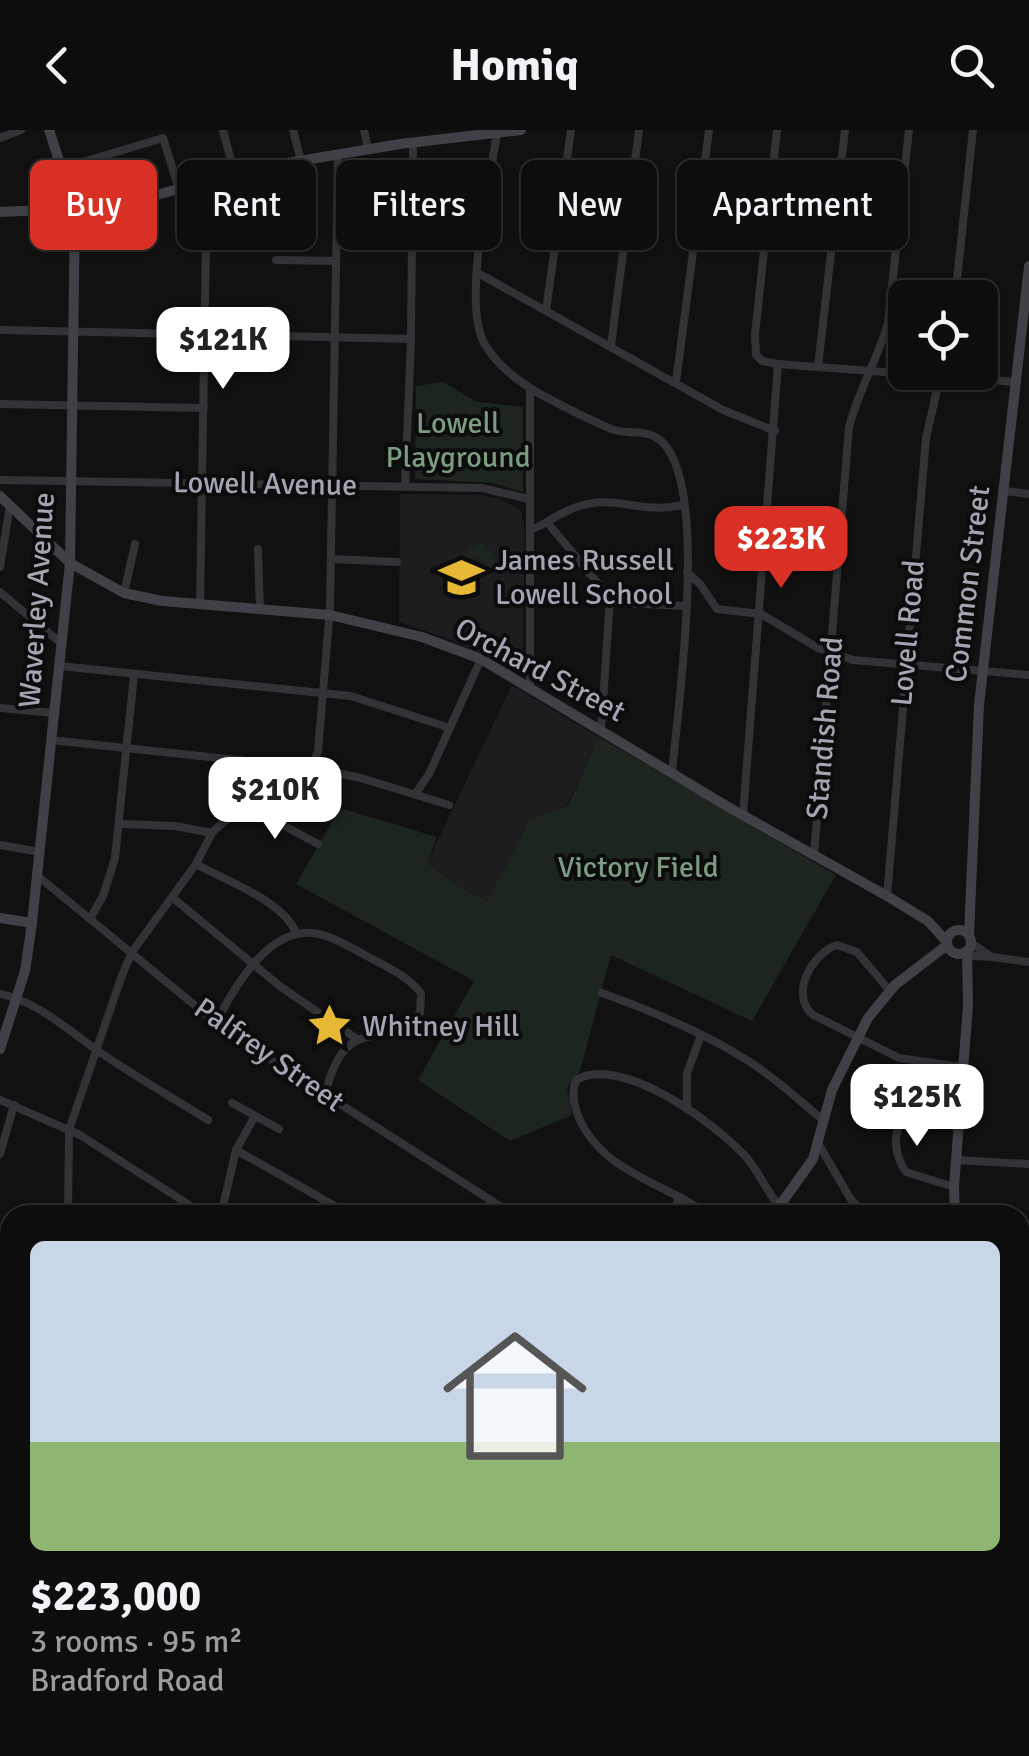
<!DOCTYPE html>
<meta charset="utf-8">
<style>
:root{--surface:#0d0d0e;--page:#161617;--text:#f1f3f6;--muted:#9a9c9e;--line:#2d2d2e;--accent:#d93025}
body{margin:0;font-family:Signika,sans-serif;background:var(--page);color:var(--text);height:100vh;display:flex;flex-direction:column;font-size:38px;white-space:nowrap}
*{box-sizing:border-box;margin:0}
p{font-size:32px;color:var(--muted)}
.icon{flex:none;width:55px;height:55px;fill:none;stroke:currentColor;stroke-width:2;stroke-linecap:round;stroke-linejoin:round}
.map{position:relative;flex:1;overflow:hidden}
.details{position:absolute;left:0px;top:1075px;width:1030px;height:552px;display:flex;flex-direction:column;background:var(--surface);border-radius:30px 30px 0 0;box-shadow:0 2px 8px #0004,0 0 0 2px var(--line)}
.details>*{flex:none}
.guide{position:absolute;left:30px;top:30px;width:970px;height:90px;display:flex;gap:20px}
.buttons{position:absolute;left:888px;top:150px;display:grid;gap:20px}
.buttons a{display:grid;place-items:center;width:110px;height:110px;border-radius:15px;background:var(--surface);box-shadow:0 2px 8px #0004,0 0 0 2px var(--line);font-size:50px}
.price{position:absolute;translate:-50% -85px;padding:0 22px;border-radius:20px;background:#fff;color:#222;font-size:32px;line-height:65px;filter:drop-shadow(0 2px 5px #0008)}
.price::after{content:'';position:absolute;left:50%;top:60px;width:30px;height:22px;margin-left:-15px;background:inherit;clip-path:polygon(0 0,100% 0,50% 100%)}
.price.selected{background:var(--accent);color:#fff}
ul{padding:0;list-style:none}
li{display:grid;align-content:center;gap:20px;height:530px;padding:0 30px}
li+li{border-top:2px solid var(--line)}
li span{display:grid;place-items:center;height:310px;border-radius:15px;color:#555}
li>.icon{margin-inline-start:auto}
span .icon{width:180px;height:180px;fill:#fffc;stroke-width:1}
li b{font-size:42px}
.chip{padding:0 35px;border-radius:15px;background:var(--surface);box-shadow:0 2px 8px #0004,0 0 0 2px var(--line);font-size:35px;line-height:90px}
.chip.selected{background:var(--accent);color:#fff}
header{display:flex;justify-content:space-between;align-items:center;height:130px;padding:0 30px;background:var(--surface);font-size:45px;font-weight:700}
.map>svg:first-child{display:block}
</style>
<header><svg class="icon" aria-label="back" viewBox="0 0 24 24"><path d="M15 5l-7 7 7 7"/></svg>Homiq<svg class="icon" aria-label="search" viewBox="0 0 24 24"><circle cx="10" cy="10" r="6"/><path d="M15 15l6 6"/></svg></header>
<div class="map">
<svg width="1029" height="1626" viewBox="0 0 1029 1626">
<rect width="100%" height="100%" fill="#111112"/>
<g fill="#1d1d1f">
<path d="M400 364 481 365 501 369 521 380 525 402 522 540 517 541 452 510 399 492Z"/>
<path d="M512 555 599 607 567 675 529 690 487 771 461 758 427 733Z"/>
</g>
<g fill="#1d251f">
<path d="M443 252 477 272 523 277V362L492 353 415 349 416 256Z"/>
<path d="M479 414H484L502 432 501 437 492 440 478 427 472 432 466 430 465 422Z"/>
<path d="M599 607 836 745 752 891 611 825 580 941 567 957 572 985 510 1011 418 950 474 851 296 754 340 678 437 707 427 733 461 758 487 771 529 690 568 675Z"/>
</g>
<g fill="none" stroke-linecap="round" stroke-linejoin="round">
<g stroke="#323337" stroke-width="8">
<path d="M223 0 234 42"/>
<path d="M293 0 301 31"/>
<path d="M364 0 368 19"/>
<path d="M777 0 755 205 756 225 762 231 778 234 1017 252"/>
<path d="M497 3C490 51 462 172 484 213 505 250 550 270 587 288 596 292 605 297 614 300 632 305 650 298 664 314 709 364 678 575 672 643"/>
<path d="M0 8 21 0"/>
<path d="M63 38 163 8 179 59"/>
<path d="M276 130 336 131"/>
<path d="M478 143 723 280 775 301"/>
<path d="M955 168 973 0"/>
<path d="M546 181 571 0"/>
<path d="M0 200 411 209"/>
<path d="M611 215 639 0"/>
<path d="M818 237 845 0"/>
<path d="M676 252 709 0"/>
<path d="M530 258V557"/>
<path d="M0 274 204 278"/>
<path d="M0 350 482 358 529 369"/>
<path d="M405 356 411 209 413 12"/>
<path d="M1005 361 1029 364"/>
<path d="M547 392C609 352 625 387 684 375"/>
<path d="M531 400 547 392 610 468 601 600"/>
<path d="M258 419 260 478"/>
<path d="M332 429 397 432"/>
<path d="M0 437 10 375"/>
<path d="M687 442 700 454 717 479 761 484 818 518 853 530 1029 545"/>
<path d="M0 462 62 514"/>
<path d="M124 463 135 414"/>
<path d="M610 468 624 473 686 476"/>
<path d="M200 474 207 50"/>
<path d="M60 536 351 566 450 598"/>
<path d="M0 578 54 583"/>
<path d="M51 610 312 638 361 648 449 675"/>
<path d="M416 663 429 644 481 529"/>
<path d="M249 677 318 714"/>
<path d="M743 685 778 234"/>
<path d="M120 694 175 696 212 703C242 669 303 667 318 621L330 478 338 25"/>
<path d="M0 715 40 722"/>
<path d="M814 725 849 297C858 261 878 229 888 193L909 0"/>
<path d="M196 734C226 751 284 771 296 803"/>
<path d="M39 747 226 901 514 1085"/>
<path d="M887 766 926 308 941 242"/>
<path d="M173 768 281 857 357 909"/>
<path d="M91 787 103 766 115 728 134 545"/>
<path d="M967 821 974 826 992 827 971 813"/>
<path d="M992 827 1029 832"/>
<path d="M889 860 857 822 837 815C812 823 789 865 813 885L899 928 962 937"/>
<path d="M602 863C652 881 705 903 750 932 776 949 799 970 823 990"/>
<path d="M0 864C38 871 70 902 101 923 136 947 173 968 208 990"/>
<path d="M216 893C233 859 268 798 313 803 330 805 348 816 363 824 383 835 407 845 421 863L420 883C377 923 345 882 325 965"/>
<path d="M0 970 80 1005 205 1085"/>
<path d="M232 973 279 999"/>
<path d="M687 979V943L701 905"/>
<path d="M818 1013 850 1068 865 1085"/>
<path d="M236 1020 351 1085"/>
<path d="M0 1024 14 975"/>
<path d="M956 1030 1029 1034"/>
<path d="M954 1057 906 1042C897 1030 892 1008 900 995L909 992 958 993"/>
<path d="M68 1085 69 1000 121 848 132 822 196 734 212 703"/>
<path d="M165 1085V1082"/>
<path d="M221 1085 236 1020 255 986"/>
<path d="M483 1085 491 1071"/>
<path d="M671 1085 680 1067"/>
<path d="M709 1085C665 1053 602 1042 579 988 574 975 571 964 576 950 621 924 715 993 745 1026 759 1041 766 1061 780 1077"/>
<path d="M1020 1363 1029 1372"/>
<path d="M0 1395 10 1384"/>
<path d="M0 1468 10 1458"/>
<path d="M0 1480 10 1489"/>
<path d="M1020 1596 1029 1595"/>
<path d="M0 1612 23 1621"/>
<path d="M783 1618 791 1626"/>
<path d="M977 1618 982 1626"/>
<path d="M277 1626 278 1618"/>
<path d="M406 1626 409 1618"/>
<path d="M646 1626 650 1618"/>
</g>
<g stroke="#404147" stroke-width="10">
<path d="M0 82 114 77 245 40 400 14 521 0"/>
<path d="M0 366 70 433 124 463 162 471 330 485 422 507 481 529 730 678 887 766 928 791 946 811"/>
<path d="M0 788 32 793"/>
<circle cx="959" cy="812" r="12"/>
<path d="M969 805 979 575 1029 136"/>
<path d="M0 919 25 841 32 793 70 433 75 79 49 0"/>
<path d="M773 1085 813 1029 832 960 868 888 895 855 947 815"/>
<path d="M955 1085 954 1057 968 875 967 822"/>
<path d="M0 1142H10"/>
<path d="M1020 1188 1029 1200"/>
<path d="M1020 1468 1029 1477"/>
<path d="M0 1580 10 1572"/>
</g>
<g stroke="#4e4f56" stroke-width="11">
<path d="M0 1315 10 1314"/>
<path d="M1020 1337 1029 1327"/>
<path d="M509 1618 522 1626"/>
<path d="M729 1626 738 1618"/>
</g>
</g>
<defs>
<symbol id="school-bare" viewBox="-9 -9 18 18"><path d="M0-5L7-2L0 1L-7-2ZM-4 1L0 2.5L4 1V4Q0 6-4 4Z" fill="#e6b835" stroke="#0c0c0d" stroke-width="2.5" paint-order="stroke"/></symbol>
<symbol id="sight-bare" viewBox="-9 -9 18 18"><path d="M0-6L1.8-2.2L6-1.7L2.9 1.2L3.7 5.4L0 3.3L-3.7 5.4L-2.9 1.2L-6-1.7L-1.8-2.2Z" fill="#e6b835" stroke="#0c0c0d" stroke-width="2.5" paint-order="stroke"/></symbol>
</defs>
<g fill-rule="evenodd">
<use href="#school-bare" x="430" y="416" width="63" height="63"/>
<use href="#sight-bare" x="298" y="864" width="63" height="63"/>
</g>
<g text-anchor="middle" dominant-baseline="central" stroke-width="8" stroke-linejoin="round" paint-order="stroke">
<g font-size="30" fill="#7b9c7f" stroke="#0c0c0d">
<text x="458" y="293">Lowell<tspan x="458" dy="34">Playground</tspan></text>
<text x="638" y="737">Victory Field</text>
</g>
<g font-size="30" fill="#a3a6b2" stroke="#0c0c0d">
<text transform="translate(265 354) rotate(1)">Lowell Avenue</text>
<text transform="translate(968 454) rotate(-83)">Common Street</text>
<text transform="translate(37 470) rotate(-86)">Waverley Avenue</text>
<text transform="translate(908 503) rotate(-85)">Lovell Road</text>
<text transform="translate(540 540) rotate(28)">Orchard Street</text>
<text transform="translate(825 598) rotate(-85)">Standish Road</text>
<text transform="translate(269 925) rotate(35)">Palfrey Street</text>
</g>
<g font-size="30" fill="#a3a6b2" stroke="#0c0c0d" text-anchor="start">
<text x="495" y="430">James Russell<tspan x="495" dy="34">Lowell School</tspan></text>
<text x="362" y="896">Whitney Hill</text>
</g>
</g>
</svg>
<div class="buttons">
<a><svg class="icon" aria-label="locate" viewBox="0 0 24 24"><circle cx="12" cy="12" r="6"/><path d="M12 2v4M12 18v4M2 12h4M18 12h4"/></svg></a>
</div>
<b class="price" style="left:223px;top:262px">$121K</b>
<b class="price selected" style="left:781px;top:461px">$223K</b>
<b class="price" style="left:275px;top:712px">$210K</b>
<b class="price" style="left:917px;top:1019px">$125K</b>
<div class="guide">
<a class="chip selected">Buy</a>
<a class="chip">Rent</a>
<a class="chip">Filters</a>
<a class="chip">New</a>
<a class="chip">Apartment</a>
</div>
<section class="details">
<ul>
<li><span style="background:linear-gradient(#c9d6e8 65%,#8fb573 0)"><svg class="icon" aria-label="home" viewBox="0 0 24 24"><path d="M3 11l9-7 9 7M6 9v11h12V9"/></svg></span><div><b>$223,000</b><p>3 rooms · 95 m²</p><p>Bradford Road</p></div></li>
</ul>
</section>
</div>
